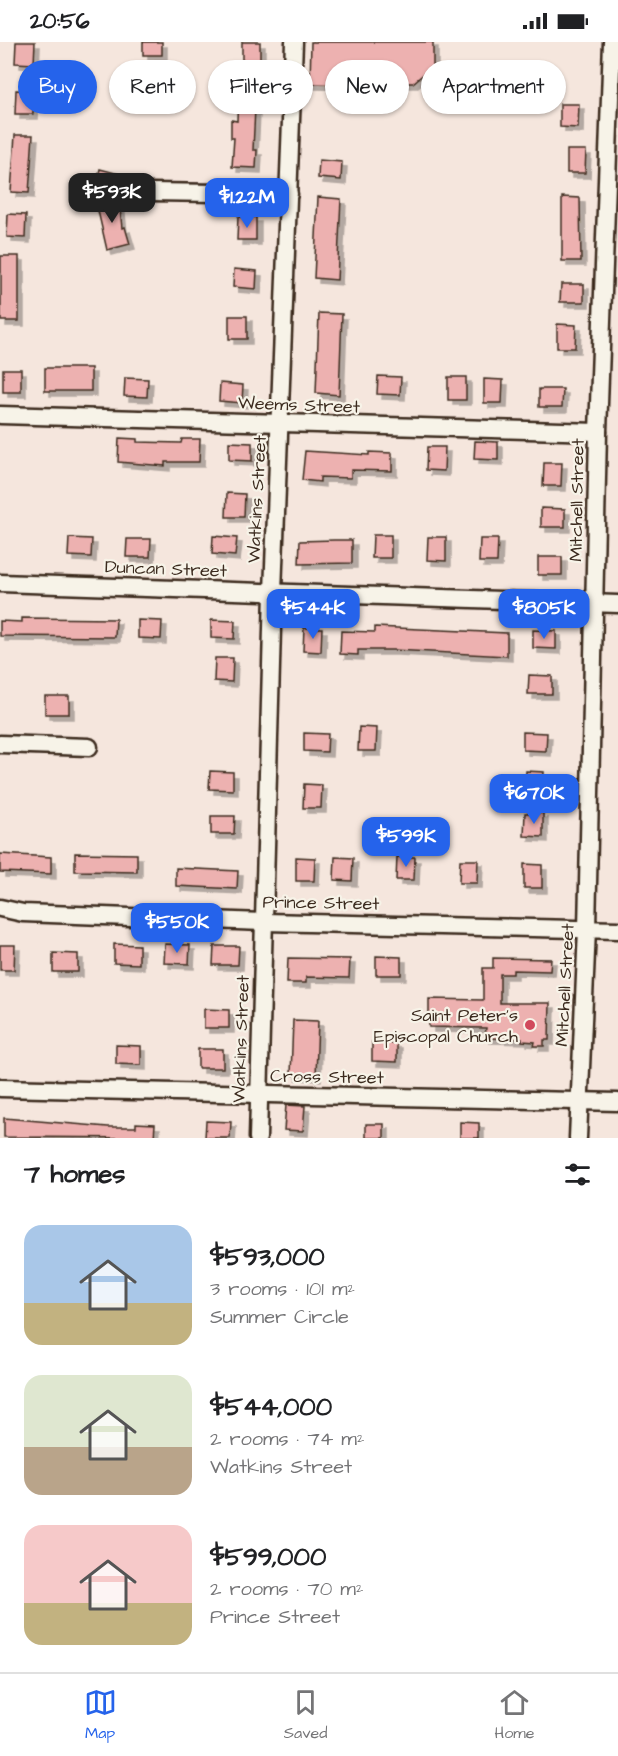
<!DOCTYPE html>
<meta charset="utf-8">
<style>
:root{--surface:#fff;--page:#f6f6f6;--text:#202124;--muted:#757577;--line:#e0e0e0;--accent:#2563eb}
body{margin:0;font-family:"Architects Daughter",sans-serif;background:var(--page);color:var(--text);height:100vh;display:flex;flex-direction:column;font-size:22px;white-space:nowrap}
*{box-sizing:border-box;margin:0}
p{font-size:20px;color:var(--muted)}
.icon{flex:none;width:33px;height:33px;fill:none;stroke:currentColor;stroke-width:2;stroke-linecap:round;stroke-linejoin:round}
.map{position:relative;height:1096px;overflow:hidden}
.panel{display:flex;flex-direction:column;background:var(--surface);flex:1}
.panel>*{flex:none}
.guide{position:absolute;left:18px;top:18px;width:582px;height:54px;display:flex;gap:12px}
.price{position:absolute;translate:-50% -51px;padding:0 14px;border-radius:12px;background:var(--accent);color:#fff;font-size:20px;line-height:39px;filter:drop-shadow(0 2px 3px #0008)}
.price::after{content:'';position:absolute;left:50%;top:36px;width:18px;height:14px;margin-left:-9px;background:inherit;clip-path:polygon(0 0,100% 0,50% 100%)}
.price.active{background:#222;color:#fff}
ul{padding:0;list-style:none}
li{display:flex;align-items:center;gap:18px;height:150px;padding:0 24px}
li span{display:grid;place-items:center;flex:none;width:168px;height:120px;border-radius:18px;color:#555}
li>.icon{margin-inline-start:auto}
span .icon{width:72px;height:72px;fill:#fffc;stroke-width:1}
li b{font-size:26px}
h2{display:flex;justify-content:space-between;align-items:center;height:72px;padding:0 24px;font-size:26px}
.chip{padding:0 21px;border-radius:27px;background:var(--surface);box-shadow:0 2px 4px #0004;font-size:21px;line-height:54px}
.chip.active{background:var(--accent);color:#fff}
.status{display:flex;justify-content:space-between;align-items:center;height:42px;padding:0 30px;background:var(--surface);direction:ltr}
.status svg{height:16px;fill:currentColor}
.dock{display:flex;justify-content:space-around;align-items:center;height:84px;border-top:2px solid var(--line);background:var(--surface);font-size:16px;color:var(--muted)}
.dock a{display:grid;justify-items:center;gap:3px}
.dock .active{color:var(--accent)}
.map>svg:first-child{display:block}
</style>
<div class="status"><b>20:56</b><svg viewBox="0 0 49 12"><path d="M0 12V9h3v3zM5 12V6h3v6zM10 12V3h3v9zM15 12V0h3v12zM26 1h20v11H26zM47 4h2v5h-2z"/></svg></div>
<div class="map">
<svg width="618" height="1096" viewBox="0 0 618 1096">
<defs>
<filter id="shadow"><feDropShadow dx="5" dy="5" stdDeviation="0" flood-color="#0004"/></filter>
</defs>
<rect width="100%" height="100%" fill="#f5e6dd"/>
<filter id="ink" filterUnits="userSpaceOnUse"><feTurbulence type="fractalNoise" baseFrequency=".0167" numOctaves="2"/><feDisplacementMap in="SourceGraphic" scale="12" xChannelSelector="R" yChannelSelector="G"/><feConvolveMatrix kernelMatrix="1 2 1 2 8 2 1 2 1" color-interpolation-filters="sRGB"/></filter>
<g filter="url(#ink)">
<g fill="#edb1b0" stroke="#3b2a1e" stroke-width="1.5" filter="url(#shadow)">
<path d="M16 0H35L34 22 15 21Z"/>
<rect x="143" y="0" width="19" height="13"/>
<path d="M242 0H260V19L242 18Z"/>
<path d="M311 0H433V24L413 41H390V44L310 42Z"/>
<path d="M238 45 256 46 253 108H257L256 126 232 125 234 96H231V78L237 79Z"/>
<path d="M16 48 34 49 33 72H15Z"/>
<path d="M560 62H579L578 86 560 85Z"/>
<path d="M15 93H33L29 151 11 150Z"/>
<path d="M567 108H586L585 131H567Z"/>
<path d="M319 118 342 120 341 138 318 136Z"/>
<path d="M100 127 123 133 118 150 96 144Z"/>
<path d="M318 155 341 157 337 238 314 236Z"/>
<path d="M562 155 580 156 581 219H562Z"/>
<path d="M119 157 122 186 125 185 130 202 107 208 96 160Z"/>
<path d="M8 172 26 173 25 196 7 195Z"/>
<path d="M238 175H256V198H237Z"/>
<rect x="1" y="214" width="18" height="65"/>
<path d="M234 227 257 229 256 247 233 245Z"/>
<path d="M561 242H584V260H560Z"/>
<path d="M319 271 342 272 339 353 316 351Z"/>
<rect x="229" y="274" width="18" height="23"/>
<path d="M557 282 576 283 575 306H557Z"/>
<rect x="45" y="326" width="46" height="23"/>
<rect x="3" y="327" width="18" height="23"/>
<path d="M378 334 401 335 400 353 377 352Z"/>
<rect x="448" y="335" width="18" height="23"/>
<path d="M125 336 148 337 147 355 124 354Z"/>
<path d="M484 337 503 338 502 361H484Z"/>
<path d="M220 341 243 343 242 361 219 359Z"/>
<path d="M539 347H563L562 365H539Z"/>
<path d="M119 396 137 397V400L181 401 182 397H200L199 420H165V424L118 420Z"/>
<path d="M475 399 498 400V418L474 417Z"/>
<path d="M229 400 252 401V419L229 418Z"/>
<path d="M427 405H445L444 429 426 428Z"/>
<path d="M305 409 369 413V410L392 411V429L351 428V436L320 435V440L302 438Z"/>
<path d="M544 421H562L561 444H543Z"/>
<path d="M227 451 245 452 244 475H226Z"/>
<path d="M541 466 565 467V485H541Z"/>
<path d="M373 493H391V516H372Z"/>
<path d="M213 494 237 496 235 514 212 512Z"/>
<path d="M428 495H446V519L427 518Z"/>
<path d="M69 496 92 497 91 515 68 514Z"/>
<path d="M127 497H151L150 515H126Z"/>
<path d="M480 497H498L497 520H479Z"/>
<path d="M334 498H352V521L299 522 300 499Z"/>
<rect x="538" y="515" width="24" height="18"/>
<path d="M22 576 116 577 115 595 0 594V579L22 580Z"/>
<path d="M138 578 162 579 161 597 138 596Z"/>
<path d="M211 578 235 579 234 597 211 596Z"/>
<path d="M375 585 507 591V614L393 608H358V613L340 612 341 589 375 590Z"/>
<path d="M304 586H322L321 610 303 609Z"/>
<path d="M533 588 556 589V607L533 606Z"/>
<path d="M215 616H233L232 640 214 639Z"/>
<path d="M529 633 552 634V652H528Z"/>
<rect x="45" y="654" width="24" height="18"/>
<path d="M359 685 377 686 376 709H358Z"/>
<path d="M523 690 547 691 546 709 523 708Z"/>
<path d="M304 691 328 692 327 710 304 709Z"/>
<path d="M210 729 233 730V748L209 747Z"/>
<path d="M526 729 544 730 543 753 525 752Z"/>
<path d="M304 742 322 743 321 766H303Z"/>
<path d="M525 771H543V795L524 794Z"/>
<path d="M211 774H235L234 792H211Z"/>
<path d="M75 811 137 812V830L75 829Z"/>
<path d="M0 812 51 815V832L0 830Z"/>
<path d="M296 815 315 816 314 839H296Z"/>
<path d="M335 815 353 816 352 839 334 838Z"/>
<path d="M397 815H415L414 838H396Z"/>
<path d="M460 818H478L477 841H459Z"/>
<path d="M524 822 542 823V846H524Z"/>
<path d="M176 826 238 829 237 847 176 844Z"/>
<path d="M114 902 139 903V922L114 921Z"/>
<path d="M165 902 190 903 189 922 164 921Z"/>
<path d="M0 903H15L14 928H0Z"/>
<path d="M214 904H239L238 923H213Z"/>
<path d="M53 911 78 912V930H53Z"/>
<path d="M376 914 401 915V933H376Z"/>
<path d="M288 916 350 917 349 936 306 935V941H287Z"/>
<path d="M493 916 551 917 550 929 513 928V932H500V961H550L549 998H544V1004H534L535 1000 522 999V997L485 996 486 986 429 985V957L483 958V926H493Z"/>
<path d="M204 967 229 968V986H204Z"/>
<path d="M293 978 318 979 316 1034 291 1033Z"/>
<path d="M372 1000 397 1001V1020L372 1019Z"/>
<path d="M116 1003 141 1004V1023L116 1022Z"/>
<rect x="198" y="1007" width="25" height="19"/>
<path d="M286 1063 305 1064 303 1089 284 1088Z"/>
<path d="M4 1076 108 1085H136V1081L155 1082 154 1096 4 1095Z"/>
<path d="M206 1079 231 1080 230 1096H205Z"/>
<path d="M460 1080 479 1081V1096H460Z"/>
<rect x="366" y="1082" width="18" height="14"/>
</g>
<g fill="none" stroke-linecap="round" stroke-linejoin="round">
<defs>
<g id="minor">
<path d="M150 150 289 152"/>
<path d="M0 373 598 390"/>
<path d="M0 541 618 562"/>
<path d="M0 702 89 705"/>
<path d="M0 866 23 871 265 880 618 888"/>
<path d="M0 1046 618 1060"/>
<path d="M258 1096 273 550 294 0"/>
<path d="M578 1096 587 887 598 390 612 0"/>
</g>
</defs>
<use href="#minor" stroke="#3b2a1e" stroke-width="21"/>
<use href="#minor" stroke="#f7f3e8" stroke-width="16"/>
</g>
</g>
<circle fill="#d1495b" stroke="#f7f3e8" stroke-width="2" cx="530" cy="983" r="6"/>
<g text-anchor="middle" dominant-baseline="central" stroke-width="4.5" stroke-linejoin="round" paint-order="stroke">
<g font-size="18" fill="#3b2a1e" stroke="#f7f3e8">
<text transform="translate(299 363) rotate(2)">Weems Street</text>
<text transform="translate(257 457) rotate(-87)">Watkins Street</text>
<text transform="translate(577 458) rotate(-89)">Mitchell Street</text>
<text transform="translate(166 527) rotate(2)">Duncan Street</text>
<text transform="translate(321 861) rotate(1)">Prince Street</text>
<text transform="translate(565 943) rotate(-87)">Mitchell Street</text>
<text transform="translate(241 997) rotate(-88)">Watkins Street</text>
<text transform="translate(327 1035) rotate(1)">Cross Street</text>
</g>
<g font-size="18" fill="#3b2a1e" stroke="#f7f3e8" text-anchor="end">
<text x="518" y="973">Saint Peter's<tspan x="518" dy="21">Episcopal Church</tspan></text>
</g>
</g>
</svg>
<b class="price active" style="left:112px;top:182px">$593K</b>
<b class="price" style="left:247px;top:187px">$1.22M</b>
<b class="price" style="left:313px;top:598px">$544K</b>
<b class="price" style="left:544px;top:598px">$805K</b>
<b class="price" style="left:534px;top:783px">$670K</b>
<b class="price" style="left:406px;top:826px">$599K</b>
<b class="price" style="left:177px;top:912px">$550K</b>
<div class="guide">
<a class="chip active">Buy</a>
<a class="chip">Rent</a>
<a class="chip">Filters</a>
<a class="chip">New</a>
<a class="chip">Apartment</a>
</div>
</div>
<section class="panel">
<h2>7 homes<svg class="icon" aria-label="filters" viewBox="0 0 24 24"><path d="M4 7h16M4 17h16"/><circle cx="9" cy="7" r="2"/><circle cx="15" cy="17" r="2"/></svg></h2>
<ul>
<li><span style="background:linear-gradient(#a9c7e8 65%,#c2b280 0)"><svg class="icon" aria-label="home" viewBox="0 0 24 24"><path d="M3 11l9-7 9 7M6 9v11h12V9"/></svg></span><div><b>$593,000</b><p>3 rooms · 101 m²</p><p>Summer Circle</p></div></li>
<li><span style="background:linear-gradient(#dfe7d0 60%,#b9a48a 0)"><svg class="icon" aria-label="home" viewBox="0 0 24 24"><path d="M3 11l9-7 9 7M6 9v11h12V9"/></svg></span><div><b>$544,000</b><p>2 rooms · 74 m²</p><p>Watkins Street</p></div></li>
<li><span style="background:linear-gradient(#f6c9c9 65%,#c2b280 0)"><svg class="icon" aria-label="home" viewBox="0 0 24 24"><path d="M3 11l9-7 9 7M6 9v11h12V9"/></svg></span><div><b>$599,000</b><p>2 rooms · 70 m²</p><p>Prince Street</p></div></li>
</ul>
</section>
<nav class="dock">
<a class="active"><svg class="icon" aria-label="map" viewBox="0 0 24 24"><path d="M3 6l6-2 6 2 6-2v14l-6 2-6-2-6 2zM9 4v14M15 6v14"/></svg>Map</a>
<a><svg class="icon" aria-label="saved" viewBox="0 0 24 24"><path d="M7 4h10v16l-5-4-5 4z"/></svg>Saved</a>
<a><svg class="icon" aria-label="home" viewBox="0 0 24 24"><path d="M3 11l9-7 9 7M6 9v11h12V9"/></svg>Home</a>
</nav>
